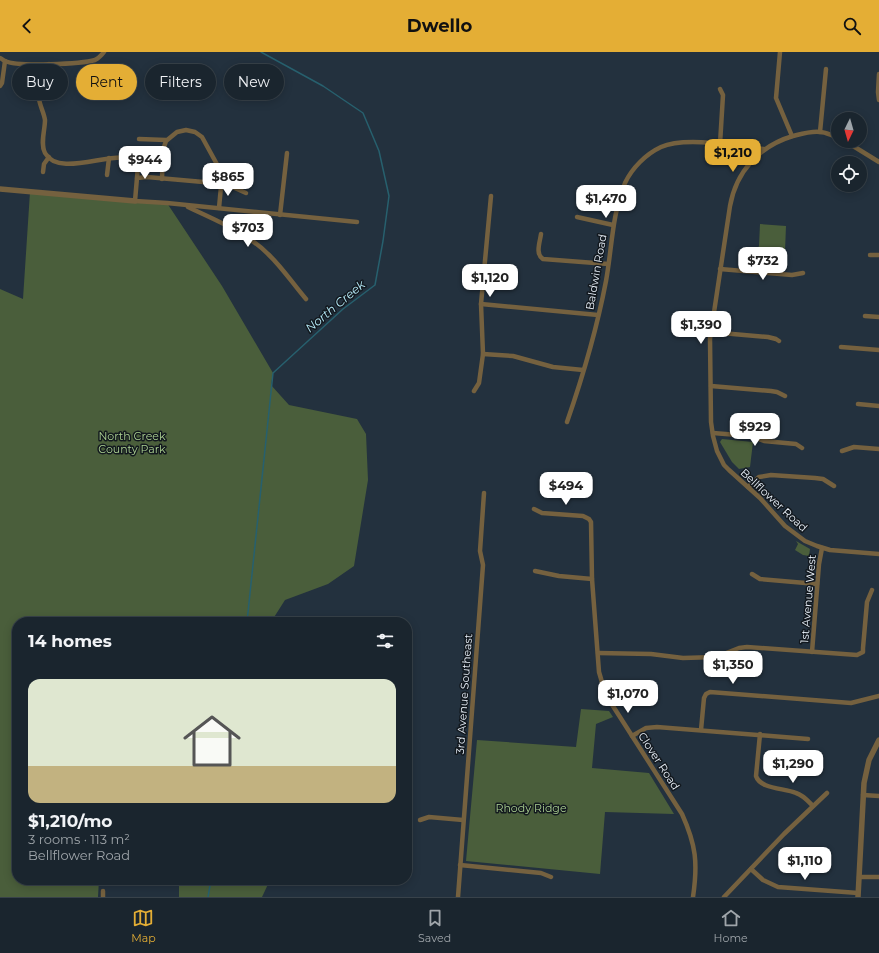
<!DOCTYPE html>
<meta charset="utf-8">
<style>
:root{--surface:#1a252e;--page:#27313a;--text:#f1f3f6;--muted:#9fa5aa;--line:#38424a;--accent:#e4ae35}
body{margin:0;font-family:Montserrat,sans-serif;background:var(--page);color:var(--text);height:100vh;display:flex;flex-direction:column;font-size:15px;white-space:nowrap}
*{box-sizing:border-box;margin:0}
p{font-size:13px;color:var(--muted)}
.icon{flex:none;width:22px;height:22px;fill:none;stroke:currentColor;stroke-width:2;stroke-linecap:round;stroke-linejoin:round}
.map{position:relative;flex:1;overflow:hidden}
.panel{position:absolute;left:12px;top:565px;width:400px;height:268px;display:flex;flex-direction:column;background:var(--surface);border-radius:16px;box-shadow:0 2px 10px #0003,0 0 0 1px var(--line)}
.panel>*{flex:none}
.top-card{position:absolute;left:12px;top:12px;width:400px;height:36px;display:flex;gap:8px}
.needle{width:26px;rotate:185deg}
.fabs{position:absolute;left:831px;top:60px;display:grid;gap:8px}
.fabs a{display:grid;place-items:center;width:36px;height:36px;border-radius:50%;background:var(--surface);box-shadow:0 2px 10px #0003,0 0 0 1px var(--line);font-size:20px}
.price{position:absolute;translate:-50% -34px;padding:0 9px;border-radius:8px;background:#fff;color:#222;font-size:13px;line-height:26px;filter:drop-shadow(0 1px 2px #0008)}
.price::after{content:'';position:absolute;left:50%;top:24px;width:12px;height:9px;margin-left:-6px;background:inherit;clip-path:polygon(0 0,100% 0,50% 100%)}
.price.current{background:var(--accent);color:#111}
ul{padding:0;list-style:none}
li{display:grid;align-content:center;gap:8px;height:212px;padding:0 16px}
li span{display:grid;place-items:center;height:124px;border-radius:12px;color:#555}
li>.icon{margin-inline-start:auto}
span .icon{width:72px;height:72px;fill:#fffc;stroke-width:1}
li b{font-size:17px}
h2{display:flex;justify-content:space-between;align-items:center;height:48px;padding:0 16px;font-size:17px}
.chip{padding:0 14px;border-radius:18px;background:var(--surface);box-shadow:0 2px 10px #0003,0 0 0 1px var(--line);font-size:14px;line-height:36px}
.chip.current{background:var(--accent);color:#111}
header{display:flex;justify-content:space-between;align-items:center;height:52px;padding:0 16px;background:var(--accent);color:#111;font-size:18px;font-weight:700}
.menu{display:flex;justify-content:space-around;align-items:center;height:56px;border-top:1px solid var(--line);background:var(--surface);font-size:11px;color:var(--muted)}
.menu a{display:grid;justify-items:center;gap:2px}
.menu .current{color:var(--accent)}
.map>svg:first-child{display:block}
</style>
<header><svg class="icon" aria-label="back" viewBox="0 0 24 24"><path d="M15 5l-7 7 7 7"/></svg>Dwello<svg class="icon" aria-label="search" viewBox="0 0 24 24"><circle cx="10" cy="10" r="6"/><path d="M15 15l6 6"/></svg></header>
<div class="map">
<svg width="879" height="845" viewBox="0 0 879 845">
<rect width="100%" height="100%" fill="#23313e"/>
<g fill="#4a5e3b">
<path d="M30 140 167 151 222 234 273 321 271 333 289 353 357 367 366 382 368 428 354 514 328 532 285 548 271 570H17V828H99L98 845H0V237L23 247Z"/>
<path d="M760 172 786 174 785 199 757 197 759 194Z"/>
<path d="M722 387 753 390 750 415 739 417 732 410 720 390Z"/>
<path d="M796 489 810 497 809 504 803 503 795 498 798 492Z"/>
<path d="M581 657 609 659 613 665 596 672 592 716 649 721 674 762 605 760 600 822 466 809 477 688 576 695Z"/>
<path d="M179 828H270L262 845H179Z"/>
</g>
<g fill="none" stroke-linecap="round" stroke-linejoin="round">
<g stroke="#27606e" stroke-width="1.5">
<path d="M247 570 273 321 343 257 375 233 383 189 389 144 379 99 363 61 323 34 261 0"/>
<path d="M208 845 211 828"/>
</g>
<g stroke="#75613f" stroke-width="4.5">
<path d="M780 0 776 46 792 84"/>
<path d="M0 6C1 6 4 9 5 9 17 15 82 12 95 8 99 6 101 4 104 0"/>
<path d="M49 12C49 16 49 21 47 24 44 32 39 38 39 47 40 54 44 61 45 68 45 78 40 92 45 101 61 130 128 89 138 114L135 149 167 151 357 170"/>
<path d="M879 22 878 40 879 48"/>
<path d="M0 34 2 31 5 9"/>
<path d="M720 37 723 43 720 92"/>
<path d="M820 80 826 17"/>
<path d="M838 85C832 84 826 80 820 80 811 79 801 82 793 84 759 94 736 120 730 154L710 287 711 370 713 384 717 399 724 413 729 418 760 446 785 474 805 489 817 494 830 498 879 502"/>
<path d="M139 87 166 88"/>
<path d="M845 89 879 110"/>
<path d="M43 120 44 112 49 105"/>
<path d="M107 123 109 106"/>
<path d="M137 126 147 125 226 132 246 141"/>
<path d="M162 127 163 98 166 89 177 80 186 78 195 80 202 85 219 116 222 124 219 156"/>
<path d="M188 155C215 168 246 180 268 202 282 215 293 232 306 247"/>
<path d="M280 163 287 101"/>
<path d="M577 165 613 173"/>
<path d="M541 182C540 190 535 202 543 207L608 212"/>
<path d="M870 203H879"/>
<path d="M720 217 792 223 803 221"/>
<path d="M481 252 598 263"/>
<path d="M865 264 879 265"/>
<path d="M710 280 768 285 776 287 779 289"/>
<path d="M841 295 879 298"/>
<path d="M483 302 513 304 553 315 583 318"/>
<path d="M711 334 771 339 777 340 785 344"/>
<path d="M474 339 479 331 483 302 481 252 491 144"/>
<path d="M858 352 879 354"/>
<path d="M567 370C583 324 597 276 606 229 612 196 612 162 625 131 632 116 646 102 661 95 685 84 737 94 764 97"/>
<path d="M713 381 750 384 764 389 796 392 802 396"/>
<path d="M842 399 854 395 879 397"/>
<path d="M748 435 759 425 771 423 815 426 823 427 834 434"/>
<path d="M534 457 542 461 583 464 589 467 591 470 592 527 599 620 604 637 611 651 682 762C696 793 698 811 693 845"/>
<path d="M535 519 559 524 592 527"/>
<path d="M752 522 760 527 817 532"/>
<path d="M812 600 819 512 822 496"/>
<path d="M598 601 651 602 683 606 716 605 739 596 747 595 857 603 863 600V596L867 550 872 538"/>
<path d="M701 678 704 646 706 642 710 640 851 651 879 644"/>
<path d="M760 682 756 724C760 737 784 736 796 741 803 743 808 749 813 754"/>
<path d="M632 684 646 676 657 675 808 687"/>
<path d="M863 743 879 744"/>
<path d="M420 768 429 765 463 768"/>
<path d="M460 813 541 821 551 825"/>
<path d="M751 817 763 828 778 835 858 841"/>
<path d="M859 825H879"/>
<path d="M103 845V839"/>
<path d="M458 845 483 513 480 499 484 441"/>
<path d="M724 845 784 782 827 741"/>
</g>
<g stroke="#75613f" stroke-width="5.5">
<path d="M0 137 135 149"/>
<path d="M858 845 864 731 869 708 879 688"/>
</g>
</g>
<g text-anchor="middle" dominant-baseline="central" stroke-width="3" stroke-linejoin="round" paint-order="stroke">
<g font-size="11" fill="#ebf3fc" stroke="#12181e">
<text transform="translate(596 220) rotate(-80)">Baldwin Road</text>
<text transform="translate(774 448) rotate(43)">Bellflower Road</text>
<text transform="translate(808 547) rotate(-85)">1st Avenue West</text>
<text transform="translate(464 642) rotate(-86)">3rd Avenue Southeast</text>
<text transform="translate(659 709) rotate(57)">Clover Road</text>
</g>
<g font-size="11" fill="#add293" stroke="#12181e">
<text x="132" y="384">North Creek<tspan x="132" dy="13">County Park</tspan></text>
<text x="531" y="756">Rhody Ridge</text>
</g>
<g font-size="12" font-style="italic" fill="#b6eaf8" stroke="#12181e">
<text transform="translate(335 254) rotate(-40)">North Creek</text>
</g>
</g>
</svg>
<div class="fabs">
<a><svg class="needle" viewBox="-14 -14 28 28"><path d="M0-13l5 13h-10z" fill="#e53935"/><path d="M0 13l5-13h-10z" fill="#9fa5aa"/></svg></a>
<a><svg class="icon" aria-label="locate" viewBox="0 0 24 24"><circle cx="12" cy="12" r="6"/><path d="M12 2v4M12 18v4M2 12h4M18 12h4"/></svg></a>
</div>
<b class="price current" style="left:733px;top:121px">$1,210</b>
<b class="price" style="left:145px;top:128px">$944</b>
<b class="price" style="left:228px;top:145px">$865</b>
<b class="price" style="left:606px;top:167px">$1,470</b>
<b class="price" style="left:248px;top:196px">$703</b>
<b class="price" style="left:763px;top:229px">$732</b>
<b class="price" style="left:490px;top:246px">$1,120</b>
<b class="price" style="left:701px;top:293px">$1,390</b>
<b class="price" style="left:755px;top:395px">$929</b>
<b class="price" style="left:566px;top:454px">$494</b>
<b class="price" style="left:733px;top:633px">$1,350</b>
<b class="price" style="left:628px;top:662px">$1,070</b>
<b class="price" style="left:793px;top:732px">$1,290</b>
<b class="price" style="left:805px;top:829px">$1,110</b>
<div class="top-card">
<a class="chip">Buy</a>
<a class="chip current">Rent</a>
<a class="chip">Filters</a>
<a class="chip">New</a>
</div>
<section class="panel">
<h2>14 homes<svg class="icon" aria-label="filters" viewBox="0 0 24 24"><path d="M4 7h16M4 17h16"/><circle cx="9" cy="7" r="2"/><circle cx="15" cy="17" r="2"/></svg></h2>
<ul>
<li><span style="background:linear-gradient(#dfe7d0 70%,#c2b280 0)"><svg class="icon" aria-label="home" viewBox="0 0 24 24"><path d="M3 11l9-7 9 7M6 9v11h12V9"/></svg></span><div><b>$1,210/mo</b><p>3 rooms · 113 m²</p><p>Bellflower Road</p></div></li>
</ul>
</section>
</div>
<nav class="menu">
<a class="current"><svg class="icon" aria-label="map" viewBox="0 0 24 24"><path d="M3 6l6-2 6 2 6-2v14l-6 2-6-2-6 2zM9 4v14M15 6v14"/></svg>Map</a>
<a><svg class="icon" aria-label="saved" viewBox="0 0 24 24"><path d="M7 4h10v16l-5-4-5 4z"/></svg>Saved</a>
<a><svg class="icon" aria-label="home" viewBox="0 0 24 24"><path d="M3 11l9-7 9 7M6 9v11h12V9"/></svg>Home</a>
</nav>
